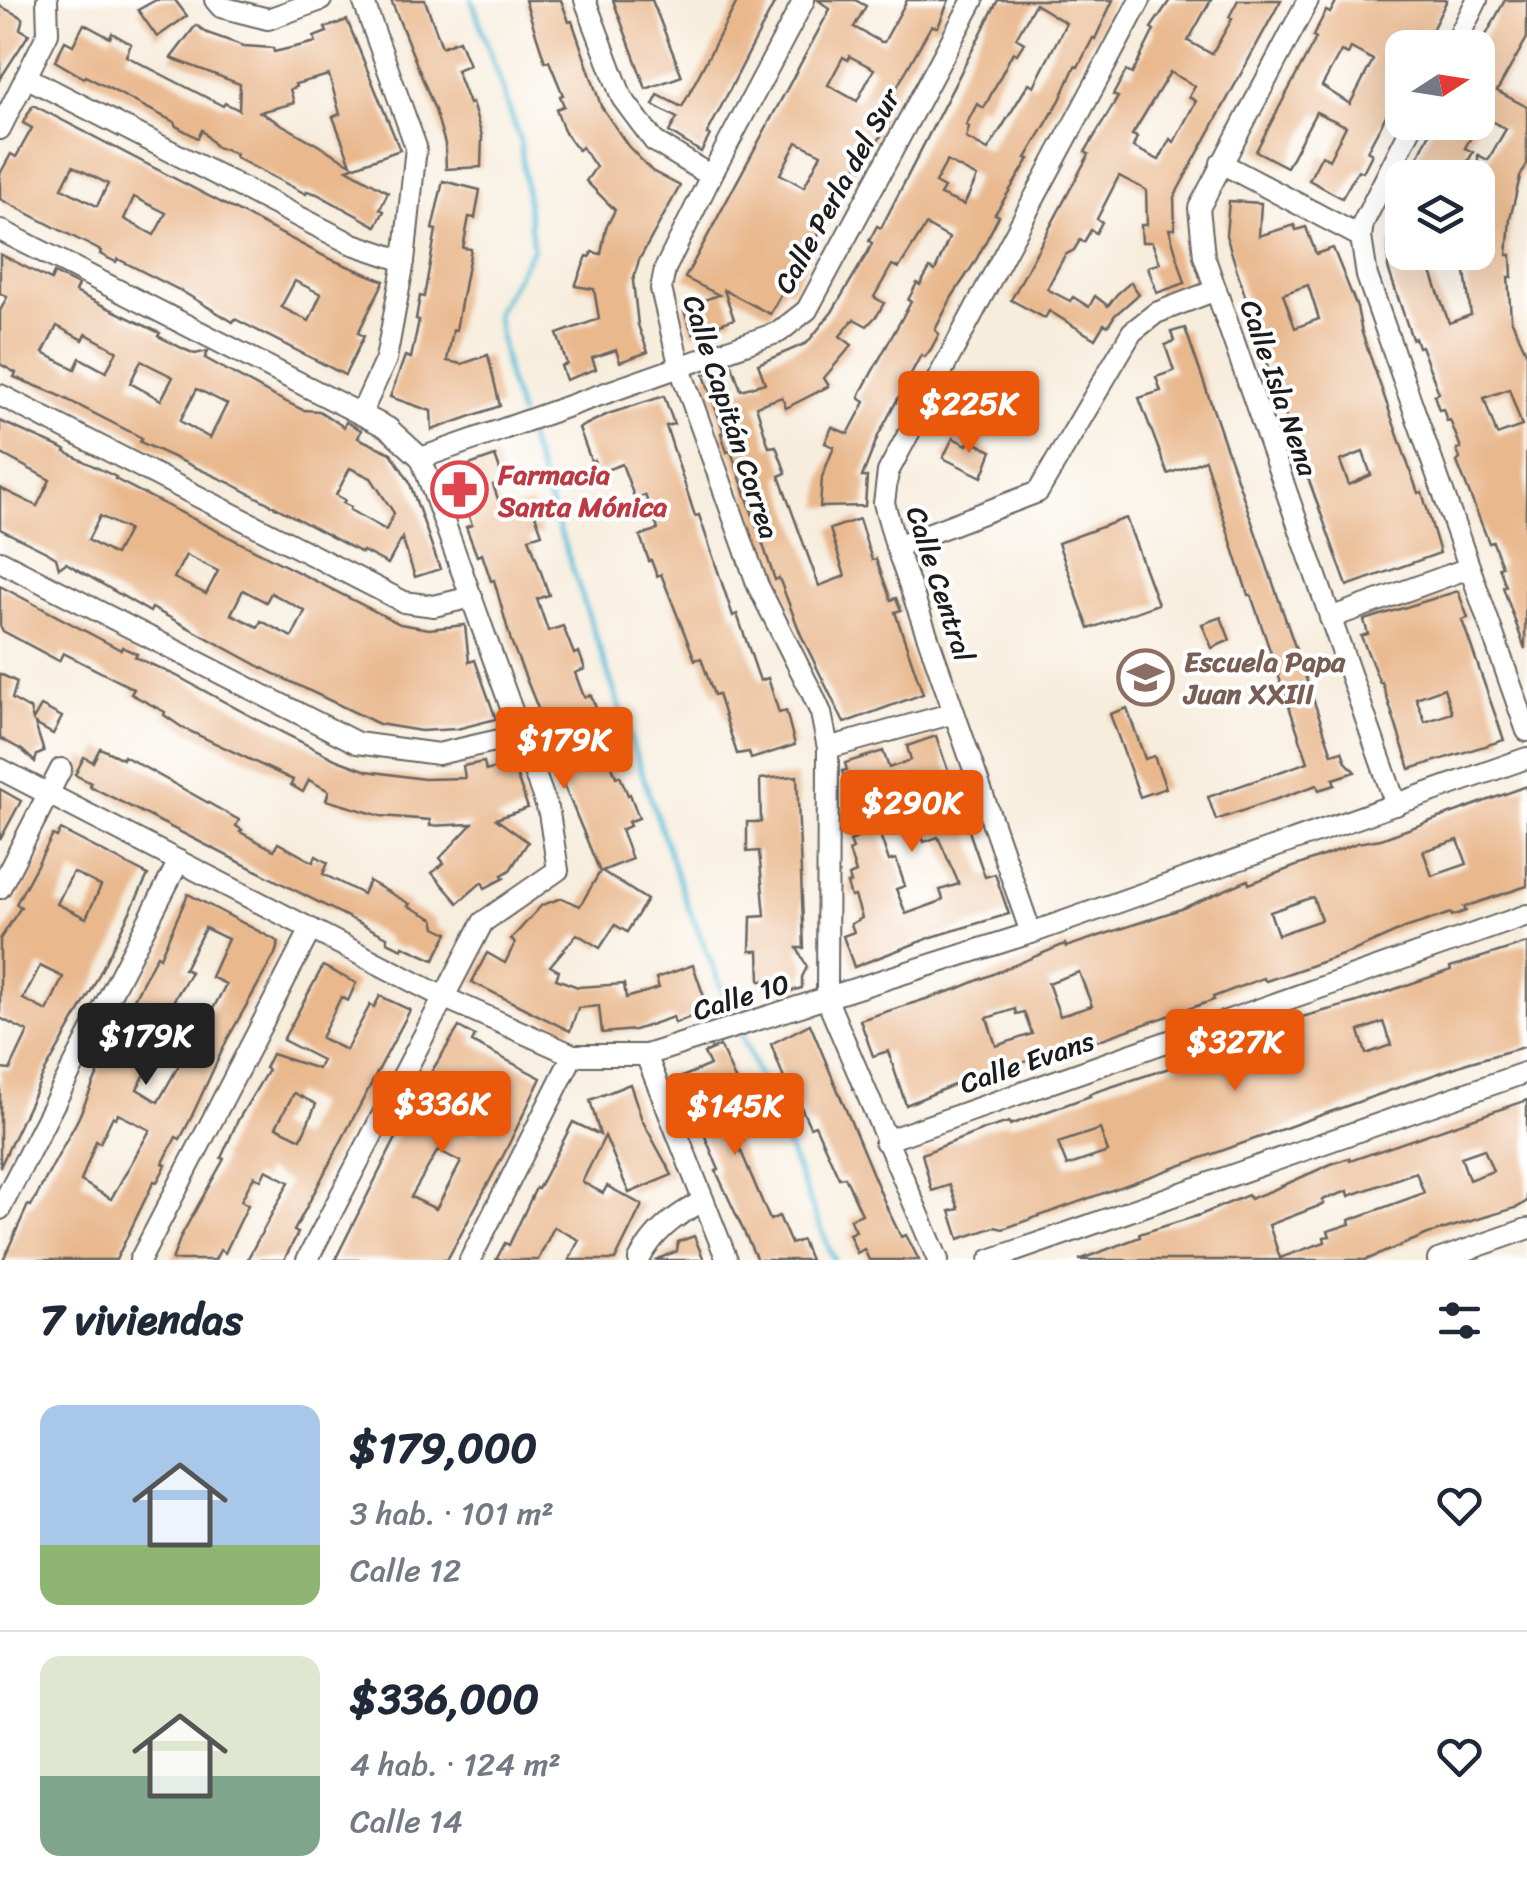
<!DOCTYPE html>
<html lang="es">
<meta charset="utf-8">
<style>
:root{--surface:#fff;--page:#f2f2f3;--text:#1f2937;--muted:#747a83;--line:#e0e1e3;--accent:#ea580c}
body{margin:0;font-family:Sriracha,sans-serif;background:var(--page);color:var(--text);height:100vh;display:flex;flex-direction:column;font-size:38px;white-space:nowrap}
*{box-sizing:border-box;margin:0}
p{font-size:32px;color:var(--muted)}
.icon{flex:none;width:55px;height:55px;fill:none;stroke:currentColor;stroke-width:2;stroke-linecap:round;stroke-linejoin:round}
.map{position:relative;height:1260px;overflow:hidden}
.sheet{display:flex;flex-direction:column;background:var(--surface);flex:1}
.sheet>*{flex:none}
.needle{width:65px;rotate:78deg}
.controls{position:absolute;left:1385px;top:30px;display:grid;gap:20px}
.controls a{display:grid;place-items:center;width:110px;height:110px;border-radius:20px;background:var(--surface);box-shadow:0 10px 40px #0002;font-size:50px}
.price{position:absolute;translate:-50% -85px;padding:0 22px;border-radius:10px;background:var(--accent);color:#fff;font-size:32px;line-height:65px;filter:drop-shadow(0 2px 5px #0008)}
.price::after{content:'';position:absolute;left:50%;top:60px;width:30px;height:22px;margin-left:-15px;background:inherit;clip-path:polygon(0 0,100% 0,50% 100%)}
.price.selected{background:#222;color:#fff}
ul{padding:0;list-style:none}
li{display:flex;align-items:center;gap:30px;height:250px;padding:0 40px}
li+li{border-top:2px solid var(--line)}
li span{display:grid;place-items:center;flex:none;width:280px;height:200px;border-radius:20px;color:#555}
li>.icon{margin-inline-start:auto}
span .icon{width:120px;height:120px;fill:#fffc;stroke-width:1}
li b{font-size:42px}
h2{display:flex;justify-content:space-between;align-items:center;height:120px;padding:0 40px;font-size:42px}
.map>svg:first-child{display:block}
</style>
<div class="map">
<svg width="1527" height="1260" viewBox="0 0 1527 1260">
<rect width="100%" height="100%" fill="#fff"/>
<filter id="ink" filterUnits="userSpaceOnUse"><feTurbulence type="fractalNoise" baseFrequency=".01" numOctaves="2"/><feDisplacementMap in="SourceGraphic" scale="20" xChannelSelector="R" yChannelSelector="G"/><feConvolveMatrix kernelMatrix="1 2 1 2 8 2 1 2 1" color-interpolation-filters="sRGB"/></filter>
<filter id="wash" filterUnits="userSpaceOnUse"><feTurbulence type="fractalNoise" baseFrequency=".0048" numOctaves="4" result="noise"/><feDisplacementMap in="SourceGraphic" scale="40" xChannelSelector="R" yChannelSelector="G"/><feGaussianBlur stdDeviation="2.25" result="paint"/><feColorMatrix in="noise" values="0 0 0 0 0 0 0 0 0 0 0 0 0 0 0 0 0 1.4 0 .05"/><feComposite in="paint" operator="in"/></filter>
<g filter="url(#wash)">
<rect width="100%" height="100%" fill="#f7eddd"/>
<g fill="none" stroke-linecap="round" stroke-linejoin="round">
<g stroke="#59bcd7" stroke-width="5">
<path d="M472 0 520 140 533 248 496 313 508 378 520 415"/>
<path d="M524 426 685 899 736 1023"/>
<path d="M741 1033 834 1260"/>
</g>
</g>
<g id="blocks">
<g fill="#e9b88d" fill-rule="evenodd">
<path d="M156 0H175L187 16 157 37 138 10Z"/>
<path d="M391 0H425L442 47 459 40 469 65 456 70 469 104 472 103 482 136 481 167 446 169 445 144 435 110Z"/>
<path d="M525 0H561L569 22 572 21 601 106 628 146 652 171 680 186 639 260 633 281 638 325 648 352 620 362 616 350 592 358 596 369 566 380 561 366 567 364 557 334 599 319 594 289 575 286 587 256 590 257 592 252 601 254 606 228 615 210 586 181 596 167 582 147 578 150 564 131 556 109 564 106 560 96 563 95 549 61 545 62Z"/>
<path d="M613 0H652L682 76 646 89Z"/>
<path d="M738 0H776L707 134 710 135 701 152 669 132 677 118 653 105 658 95 682 107Z"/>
<path d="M818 0H855L866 6 854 27 881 42H884L907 0H949L938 27 931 26 897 87 884 117 889 120 875 147 869 144 803 262 806 264 792 290 785 287 770 314 724 290 734 319 693 334 684 311 686 306 719 295 685 278 830 9ZM849 56 874 69 857 101 828 85 843 57 848 60ZM797 142 821 154 804 187 780 174Z"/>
<path d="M998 0H1113L1095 39 1093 38 1078 67 1075 66 1060 100 1026 158 1029 159 995 214 999 216 975 262 952 297 935 330 939 334 931 349 925 357 921 355 878 436 862 477H867L865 506 820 507 822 477 834 447 825 443 832 427 848 434 865 402 859 398 861 392 911 302 908 300 917 283 920 285 930 268 935 271 949 238 926 225 899 268 892 265 874 297 884 303 878 314 867 326 854 319 840 336 852 345 824 378 829 386 786 408 782 397 756 406 769 447 776 446 786 473 779 476 819 586 845 576 830 529 859 519 872 560 876 559 891 600 896 598 901 610 895 612 923 694 844 723 801 635 779 578 775 580 731 451 727 452 721 433 724 432 704 375 732 365 741 390 765 383 758 364 807 343 832 312 868 252 872 243 869 241 877 226 881 228ZM1035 4 1066 23 1034 86 1029 83 988 150 966 138 969 127 966 125 977 104 984 108 1013 52 1017 54 1024 43 1016 38ZM947 161 977 177 964 205 940 195 944 188 935 183Z"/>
<path d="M1170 0H1211L1188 41 1212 54 1232 19 1229 17 1238 0H1281L1174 197 1175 229H1169L1185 283 1157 293 1148 267 1160 263 1152 242H1142L1141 225H1147L1146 190 1119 176 1097 219 1102 222 1096 233 1091 230 1084 242 1080 240 1074 250 1065 255 1047 289 1070 301 1073 297 1089 307 1095 296 1108 306 1117 294 1131 282 1139 294 1115 315 1108 326 1104 324 1095 339 1049 311 1045 318 1011 300 1089 154 1085 152 1118 97 1113 95 1126 71 1132 74 1154 30 1151 28ZM1170 72 1195 86 1189 97 1196 101 1174 142 1170 139 1159 160 1133 147 1137 137 1132 135Z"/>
<path d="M1337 0H1447L1423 48H1402V85L1367 151 1372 154 1363 172 1358 170 1342 198 1309 180 1322 155 1329 160 1346 126 1316 112 1287 167 1256 151 1316 38 1313 36 1326 11 1330 13ZM1351 48 1373 60 1350 104 1322 86 1341 51 1348 54Z"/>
<path d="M1505 0H1527V38L1497 91 1527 107V164L1520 177 1510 219 1507 255H1511L1512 277H1508L1511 319 1527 354 1525 649 1503 587 1506 586 1499 567 1502 566 1493 542 1489 543 1457 462 1460 459 1457 449 1461 448 1450 420 1447 421 1443 409 1439 410 1434 395 1439 393 1421 346 1418 347 1415 338 1412 339 1388 268 1389 241H1402V252H1424L1449 323 1471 315 1463 258 1478 257V155L1488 160 1506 129 1478 113V50ZM1509 389 1522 426 1497 435 1484 398Z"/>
<path d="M0 6 23 18 20 29 29 34 0 79Z"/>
<path d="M347 20 400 150 347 169 388 192 380 209 384 211 376 226 317 194 307 191 306 194 248 164 235 157 236 154 216 147 202 130 198 138 176 126 174 122 85 76 84 78 55 61 65 41 73 45 84 24 110 38 112 33 131 44 126 56 223 106 225 103 239 110 240 84 171 58 196 25 207 33 244 46 273 48 274 52 316 42 314 37 327 32 325 28ZM329 75 340 114 333 117 351 164 260 112 294 103 290 89 296 87 295 84Z"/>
<path d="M33 105 328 258 384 281 358 333 364 336 345 375 235 319 233 322 183 292 118 259 116 262 100 254 101 251 0 199V174L11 154 16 157 32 128 23 123ZM73 166 108 184 97 206 62 188ZM134 197 166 213 154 235 124 219ZM295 281 321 294 309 321 281 307Z"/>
<path d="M1435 122H1479L1465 148 1473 152 1459 178H1408Z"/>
<path d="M443 181 480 190 475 218 469 217 463 248 471 249 456 330H453L447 361 462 364 488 355 500 406 432 430 431 411 390 397 405 356 411 358 419 320 416 319 420 296 424 297 436 230 432 229Z"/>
<path d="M1229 201 1261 203 1259 236 1294 225 1296 230 1306 227 1316 254 1333 248 1357 307 1362 333 1418 493 1422 492 1440 553 1347 586 1263 353 1226 235ZM1308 285 1319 319 1295 328 1283 294ZM1363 452 1371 475 1349 485 1340 461Z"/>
<path d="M0 254 51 280 54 273 78 285 75 292 160 333 158 336 186 350 195 354 208 351 205 358 270 394 303 410 319 411 344 427 346 422 361 430 358 438 391 453 409 481 440 569 415 577 402 538 388 564 363 551 362 553 230 483 140 442 142 438 56 394 14 377 16 373 0 364V311L7 297 0 293ZM57 326 83 340 86 334 117 351 106 372 80 358 75 369 43 353ZM141 361 173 377 161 400 130 383ZM197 389 227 404 210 438 180 421ZM350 468 371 478 394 513 386 530 350 510 351 507 343 503 345 500 336 495Z"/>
<path d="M1185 328 1332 754 1342 751 1346 762 1355 772 1333 779 1335 785 1319 790 1317 785 1216 820 1208 797 1308 762 1251 595H1248L1205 460 1168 474 1139 398 1161 391 1156 377 1174 371 1165 345 1174 341 1171 332Z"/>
<path d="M664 396 674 424 666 426 695 516 699 515 733 616 737 614 760 681 768 678 779 713 786 711 795 745 751 759 749 752 737 754 718 694 714 695 701 658 695 660 661 574 657 576 651 560 649 561 640 536 658 529 645 495 635 499 622 464 598 473 594 460 591 461 579 428 608 414Z"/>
<path d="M0 421 66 450 65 452 116 477 115 479 400 624 429 629 465 625 469 662 475 660 496 719 457 729 421 731 379 724 270 672 152 608 150 612 66 563 59 568 56 558 48 553 0 529V488L37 506 50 480 0 453ZM100 516 128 530 115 555 88 540ZM186 555 218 571 206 594 174 578ZM243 590 266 602 271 593 305 611 292 637 261 621 258 627 231 614Z"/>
<path d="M953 438 967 445 969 440 992 451 982 477 943 458Z"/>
<path d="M495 456 504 481 493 485 503 513 531 503 542 534 529 538 549 595 537 599 548 631 563 626 574 654 579 652 585 669 575 673 584 697 591 695 596 708 598 721 588 725 600 759 609 757 616 777 620 776 628 795 630 794 639 818 628 822 630 826 621 830 632 859 602 871 647 900 627 932 615 925 600 948 577 934 550 966 559 971 556 979 578 987 624 984 626 998 659 988 656 978 693 965 711 1017 700 1021 698 1014 675 1023 673 1017 635 1030 602 1033 599 1006 578 1008 570 1031 472 982 487 953 505 963 515 943 511 939 542 905 562 898 580 906 600 872 564 785 541 716 511 641 494 580 491 581 482 554 477 556 466 527 472 525 452 471Z"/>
<path d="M1126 518 1158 604 1089 629 1058 543Z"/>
<path d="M0 586 121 650 122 647 137 654 135 657 177 676 254 718 337 760 367 771 424 779 465 778 463 766 484 762 486 771 512 763 528 808 496 819 528 842 510 870 502 875 504 878 485 888 482 882 458 903 432 873 444 863 440 858 472 824 430 826V820L381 816 326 800 329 791 309 780 303 792 291 785 293 780 183 728 164 715 165 712 131 694 134 689 63 653 59 661 3 631 0 626Z"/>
<path d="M1458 591 1468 618 1462 620 1504 740 1410 769 1382 682 1380 683 1361 636 1368 634 1364 620ZM1444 688 1452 713 1425 722 1416 698Z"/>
<path d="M1221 617 1230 640 1212 648 1202 624Z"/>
<path d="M0 674 17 682 12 699 30 709 33 720 41 706 62 717 53 734 35 724 44 752 37 755 35 762 22 750 0 738Z"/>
<path d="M1127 708 1145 759 1154 756 1166 788 1140 797 1110 714Z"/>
<path d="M936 736 985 877 995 874 1009 914 932 937 854 967 843 936 854 932 851 924 862 918 855 896 851 897 847 884 851 883 849 876 856 873 849 851 853 849 850 841 857 838 846 805 852 802 842 771 847 770 845 763 883 751 889 768 911 760 907 746ZM912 774 925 809 914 814 924 842 938 837 959 884 940 890 943 899 936 903 906 914 896 889 905 886 896 859 889 861 877 826 895 818 885 789 889 787 888 782Z"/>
<path d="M100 748 123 759 124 756 239 820 236 826 242 830 240 832 274 850 278 843 313 862 316 856 328 863 323 874 363 894 369 881 410 904 408 906 434 919 436 927 448 933 434 960 403 946 402 949 387 942V937L90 786 91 783 75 775 84 757 93 762Z"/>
<path d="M797 776 804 948H797L807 967 802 977V988L780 994 777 981H760L759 951H750L751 917 765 916 759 851 747 852V822H761L760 779Z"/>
<path d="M1527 786V886L1464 907 1466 911 1452 916 1451 913 1405 928 1351 952 1266 981 1263 978 1213 997 1214 1000 1085 1045 1084 1043 956 1084 906 1105 888 1051 873 1056 860 1020 957 989 1065 944 1066 947 1181 909 1248 880 1249 884 1357 843 1381 839ZM1458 840 1467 864 1432 876 1423 851ZM1313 897 1321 920 1278 935 1270 912ZM1079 972 1092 1006 1060 1016 1048 983ZM1015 1009 1016 1014 1024 1012 1032 1034 996 1046 987 1018Z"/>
<path d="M0 789 21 801 0 840Z"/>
<path d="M61 830 148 875 91 991 43 1075 0 1167V1069L10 1070 28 1032 0 1018V939L21 907 16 904 53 835 57 837ZM73 872 101 886 86 918 57 904ZM40 966 63 977 47 1011 23 999Z"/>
<path d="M188 894 279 942 275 954 227 1040 190 1120 180 1139 176 1137 163 1163 166 1165 157 1182 154 1181 116 1260H3L28 1205 31 1206 78 1119 113 1039 157 955 160 957ZM205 928 228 939 211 977 226 984 202 1030 195 1026 186 1042 163 1030 168 1020 163 1018 191 972 184 969ZM158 1050 181 1061 158 1102 137 1089ZM118 1114 150 1130 111 1199 81 1181 96 1141 100 1143 113 1116 116 1118Z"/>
<path d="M1527 943V1046L1467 1063 1003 1229 995 1227 959 1239 950 1211 959 1209 950 1185 932 1191 922 1154 983 1130 1009 1122 1010 1125 1090 1096 1089 1094 1200 1058 1248 1040 1257 1032 1280 1023 1357 1002 1451 970 1450 967ZM1383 1022 1391 1045 1366 1054 1359 1031ZM1100 1129 1108 1152 1067 1166 1058 1143Z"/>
<path d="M323 966 356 983 348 1001 341 997 321 1038 346 1050 370 1005 374 1007 380 996 410 1010 294 1231 298 1233 284 1260H247L289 1182 266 1170 261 1180 254 1176 241 1201 248 1205 225 1253 220 1250 215 1260H172L181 1236 224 1159 221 1158 238 1120 268 1070 265 1068 272 1054 318 1069 322 1060 283 1040ZM294 1093 316 1104 301 1139 276 1127Z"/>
<path d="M810 1024 887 1208 901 1237 906 1235 919 1260H869L864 1249 857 1253 849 1234 856 1231 850 1219 862 1214 845 1177 839 1178 815 1125 810 1127 800 1105 794 1108 791 1101 787 1103 780 1086 786 1084 771 1044Z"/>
<path d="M459 1027 475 1036 472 1042 541 1078 504 1154 447 1260H335L420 1090ZM464 1099 487 1108 474 1135 452 1124ZM438 1150 461 1162 436 1209 411 1197Z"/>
<path d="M720 1046 739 1088 724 1094 744 1141 738 1144 770 1220 779 1216 791 1244 802 1240 810 1260H757L716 1171 719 1170 704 1134 678 1088 680 1087 677 1079 710 1065 704 1053Z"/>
<path d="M630 1084 642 1120 672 1175 629 1193 605 1136 582 1182 603 1193 607 1186 642 1205 615 1260H569L579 1240 554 1227 538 1260H496L505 1243 509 1245 536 1188 538 1189 573 1122 600 1135 590 1100Z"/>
<path d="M1527 1100V1201L1518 1207 1428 1234 1366 1260H1079L1140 1237 1139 1234 1200 1215 1248 1195 1250 1199 1273 1190 1331 1164 1349 1158 1350 1161ZM1484 1149 1493 1171 1469 1180 1461 1157ZM1416 1172 1424 1193 1349 1220 1350 1224 1328 1231 1330 1236 1324 1237 1325 1242 1280 1258 1269 1225 1324 1204 1322 1200 1348 1191 1349 1196Z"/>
<path d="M694 1236 704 1260H655L677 1251 678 1242Z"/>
</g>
</g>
</g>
<g filter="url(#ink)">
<use href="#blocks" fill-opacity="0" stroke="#696560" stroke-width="2.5"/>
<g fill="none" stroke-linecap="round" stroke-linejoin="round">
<defs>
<g id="minor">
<path d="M215 0 221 7 268 19 321 0"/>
<path d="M585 0 622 98 654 141 711 176"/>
<path d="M804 0 711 176 665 269 661 289 680 368 758 586 812 693 821 713 828 748 827 1000 938 1260"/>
<path d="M1308 0 1199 208 1204 256 1396 805"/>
<path d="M1453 48 1477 0"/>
<path d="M26 77 350 243 404 261"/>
<path d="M1414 122 1363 223 1361 237 1367 276 1527 731"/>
<path d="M0 129 48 33 47 0"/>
<path d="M1221 163 1361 237"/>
<path d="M0 230 388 428 421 458 549 813 558 870 483 922 307 1260"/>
<path d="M0 395 404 602 434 606 472 597"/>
<path d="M361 414 386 359 404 261 416 147 363 0"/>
<path d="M421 458 779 332 807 310 973 0"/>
<path d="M896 546 1038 492 1132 332 1156 313 1216 290"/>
<path d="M0 561 357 743 438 754 521 735"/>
<path d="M1330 618 1469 568"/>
<path d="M828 748 954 713"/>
<path d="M0 769 443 997 573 1055H646L1031 933 1527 758"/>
<path d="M0 888 61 769"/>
<path d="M1031 933 896 546 884 503 888 472 1140 0"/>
<path d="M646 1055 727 1260"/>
<path d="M885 1141 1527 915"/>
<path d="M0 1209 179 861"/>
<path d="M140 1260 311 929"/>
<path d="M470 1260 573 1055"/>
<path d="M639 1260C654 1231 675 1216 703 1201"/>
<path d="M990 1260 1527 1072"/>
<path d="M1438 1260 1527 1229"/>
</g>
</defs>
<use href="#minor" stroke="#696560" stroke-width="24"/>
<use href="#minor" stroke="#fff" stroke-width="20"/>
</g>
</g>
<defs>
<symbol id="pharmacy-ring" viewBox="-11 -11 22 22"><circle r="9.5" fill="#fff" stroke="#e0444e" stroke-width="1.5"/><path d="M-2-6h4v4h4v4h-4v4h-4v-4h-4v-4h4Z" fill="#e0444e"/></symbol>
<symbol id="school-ring" viewBox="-11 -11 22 22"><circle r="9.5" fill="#fff" stroke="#8d6e63" stroke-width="1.5"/><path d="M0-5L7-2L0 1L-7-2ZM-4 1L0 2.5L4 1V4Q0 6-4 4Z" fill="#8d6e63"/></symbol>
</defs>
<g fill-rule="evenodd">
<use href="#pharmacy-ring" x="428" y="458" width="63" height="63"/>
<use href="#school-ring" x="1114" y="646" width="63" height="63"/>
</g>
<g text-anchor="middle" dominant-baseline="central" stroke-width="8" stroke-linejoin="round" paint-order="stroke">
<g font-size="28" fill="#1c1c1c" stroke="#fff">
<text transform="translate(837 191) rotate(-61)">Calle Perla del Sur</text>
<text transform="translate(1279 388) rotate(71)">Calle Isla Nena</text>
<text transform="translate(731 417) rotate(72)">Calle Capitán Correa</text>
<text transform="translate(940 584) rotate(72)">Calle Central</text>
<text transform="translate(741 997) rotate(-17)">Calle 10</text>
<text transform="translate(1027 1062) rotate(-19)">Calle Evans</text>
</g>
<g font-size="28" font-weight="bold" fill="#be3a42" stroke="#fff" text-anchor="start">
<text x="498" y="474">Farmacia<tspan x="498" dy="32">Santa Mónica</tspan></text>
</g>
<g font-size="28" font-weight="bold" fill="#785e54" stroke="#fff" text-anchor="start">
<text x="1184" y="661">Escuela Papa<tspan x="1184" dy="32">Juan XXIII</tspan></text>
</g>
</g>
</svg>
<div class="controls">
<a><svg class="needle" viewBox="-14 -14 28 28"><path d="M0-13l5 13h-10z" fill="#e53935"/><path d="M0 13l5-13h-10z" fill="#747a83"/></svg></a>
<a><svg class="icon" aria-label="layers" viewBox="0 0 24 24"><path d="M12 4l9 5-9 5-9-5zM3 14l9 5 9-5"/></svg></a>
</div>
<b class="price" style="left:969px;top:456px">$225K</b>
<b class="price" style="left:564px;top:792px">$179K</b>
<b class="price" style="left:912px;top:855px">$290K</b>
<b class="price selected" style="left:146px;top:1088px">$179K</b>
<b class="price" style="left:1235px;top:1094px">$327K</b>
<b class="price" style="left:442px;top:1156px">$336K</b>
<b class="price" style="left:735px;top:1158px">$145K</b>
</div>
<section class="sheet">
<h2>7 viviendas<svg class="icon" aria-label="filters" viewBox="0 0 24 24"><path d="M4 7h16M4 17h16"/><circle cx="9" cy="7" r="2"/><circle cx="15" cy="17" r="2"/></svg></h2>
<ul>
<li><span style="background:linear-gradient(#a9c7e8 70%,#8fb573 0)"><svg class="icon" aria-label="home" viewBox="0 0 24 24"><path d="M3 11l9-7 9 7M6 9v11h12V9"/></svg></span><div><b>$179,000</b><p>3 hab. · 101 m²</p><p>Calle 12</p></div><svg class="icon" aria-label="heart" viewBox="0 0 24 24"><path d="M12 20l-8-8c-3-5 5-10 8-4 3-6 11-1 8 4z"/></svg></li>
<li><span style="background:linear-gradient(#dfe7d0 60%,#7fa58c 0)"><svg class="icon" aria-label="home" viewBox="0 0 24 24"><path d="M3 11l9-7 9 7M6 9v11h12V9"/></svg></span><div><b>$336,000</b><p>4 hab. · 124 m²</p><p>Calle 14</p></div><svg class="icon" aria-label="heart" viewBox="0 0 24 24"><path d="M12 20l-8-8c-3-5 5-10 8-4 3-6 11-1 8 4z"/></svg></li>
</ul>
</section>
